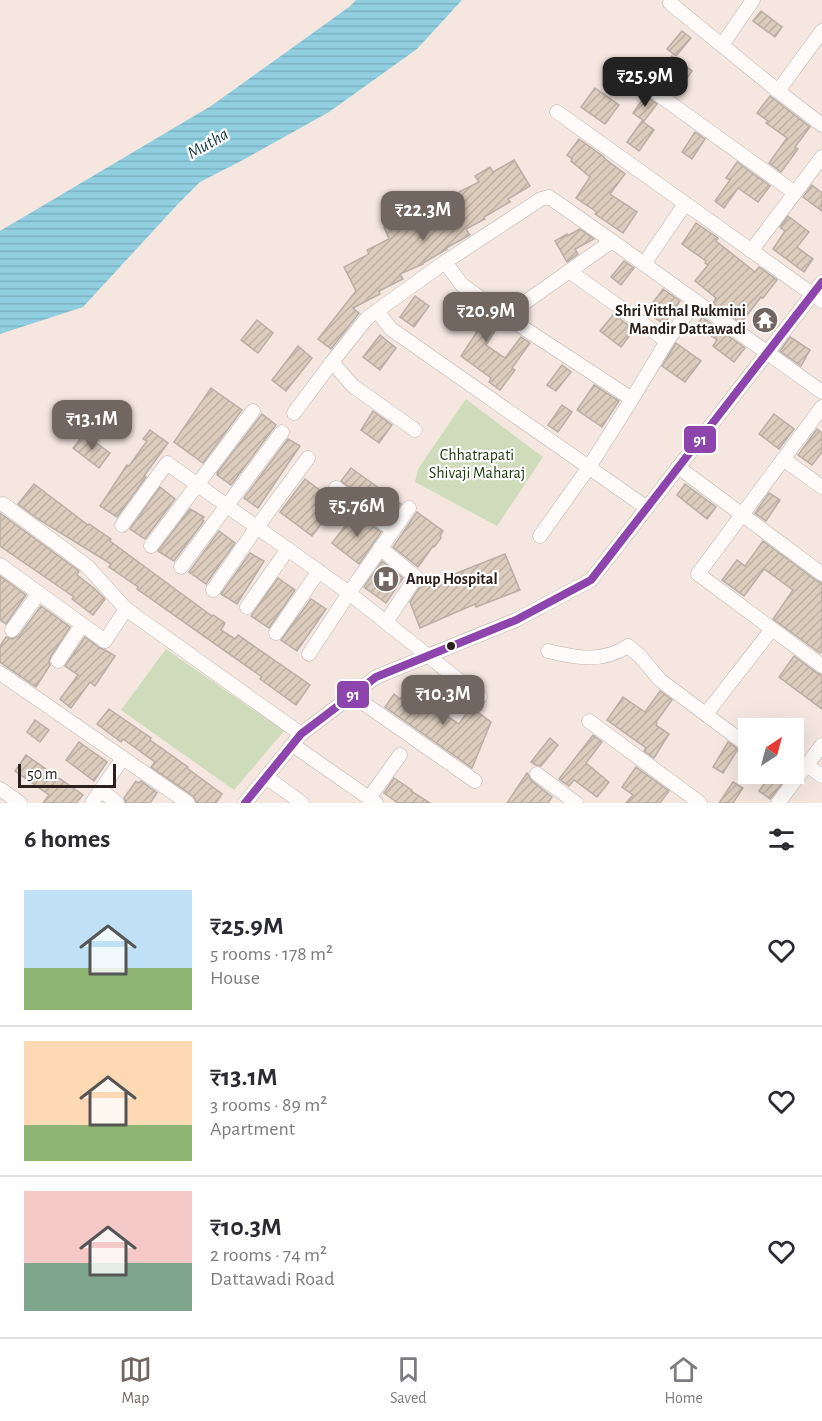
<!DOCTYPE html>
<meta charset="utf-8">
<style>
:root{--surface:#fff;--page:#f2f2f3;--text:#2b2b33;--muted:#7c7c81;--line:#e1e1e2;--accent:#726660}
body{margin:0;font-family:"Alegreya Sans",sans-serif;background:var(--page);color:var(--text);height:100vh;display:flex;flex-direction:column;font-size:22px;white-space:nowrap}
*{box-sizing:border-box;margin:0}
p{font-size:20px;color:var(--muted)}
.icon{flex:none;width:33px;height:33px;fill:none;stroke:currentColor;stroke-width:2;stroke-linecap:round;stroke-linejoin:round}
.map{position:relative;height:803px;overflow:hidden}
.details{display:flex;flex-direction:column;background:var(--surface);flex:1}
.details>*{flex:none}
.needle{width:39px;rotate:36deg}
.buttons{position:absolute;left:738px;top:718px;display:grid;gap:12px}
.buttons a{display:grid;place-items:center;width:66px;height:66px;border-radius:0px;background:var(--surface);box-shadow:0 6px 24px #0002;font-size:30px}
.scale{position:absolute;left:18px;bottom:15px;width:98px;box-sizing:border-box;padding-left:6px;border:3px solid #2b201b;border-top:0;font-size:16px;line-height:21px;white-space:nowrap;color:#2b201b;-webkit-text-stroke:4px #fff;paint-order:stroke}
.price{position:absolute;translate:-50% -51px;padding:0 14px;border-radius:12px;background:var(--accent);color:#fff;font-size:20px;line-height:39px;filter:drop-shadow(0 2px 3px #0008)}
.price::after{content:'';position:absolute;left:50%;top:36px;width:18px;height:14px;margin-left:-9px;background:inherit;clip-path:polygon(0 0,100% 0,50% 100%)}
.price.active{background:#222;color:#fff}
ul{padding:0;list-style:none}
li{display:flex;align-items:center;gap:18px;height:150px;padding:0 24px}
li+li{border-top:2px solid var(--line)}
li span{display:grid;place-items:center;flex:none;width:168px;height:120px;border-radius:0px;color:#555}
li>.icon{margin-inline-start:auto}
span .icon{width:72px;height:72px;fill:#fffc;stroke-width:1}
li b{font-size:26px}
h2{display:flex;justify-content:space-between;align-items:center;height:72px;padding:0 24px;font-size:26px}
.tab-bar{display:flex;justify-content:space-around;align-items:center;height:84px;border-top:2px solid var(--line);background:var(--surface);font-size:16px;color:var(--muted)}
.tab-bar a{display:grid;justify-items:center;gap:3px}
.tab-bar .active{color:var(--accent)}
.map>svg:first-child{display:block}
</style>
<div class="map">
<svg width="822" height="803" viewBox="0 0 822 803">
<defs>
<pattern id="water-rules" width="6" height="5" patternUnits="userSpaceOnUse" patternTransform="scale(1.5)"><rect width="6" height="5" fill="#90cee0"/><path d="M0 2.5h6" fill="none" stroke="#7cb1c0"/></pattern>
<pattern id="building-hatch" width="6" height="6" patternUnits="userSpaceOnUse" patternTransform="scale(1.5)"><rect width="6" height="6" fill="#dcccbd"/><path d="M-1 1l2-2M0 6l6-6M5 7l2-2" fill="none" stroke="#bdafa2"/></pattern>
</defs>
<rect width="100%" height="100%" fill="#f5e7e0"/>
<g fill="#cedcbc">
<path d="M466 399 543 457 497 526 415 482 418 469Z"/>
<path d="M166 649 284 731 234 790 121 710Z"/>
</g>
<path fill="url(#water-rules)" d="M356 0H462L417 49 329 112 241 161 200 182 177 205 83 307 0 334V231L211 106 349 7Z"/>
<g fill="url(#building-hatch)" stroke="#b8aea7" stroke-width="1.5">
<path d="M761 11 782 27 775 37 753 21Z"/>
<path d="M682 31 691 38 676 56 667 49Z"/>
<path d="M672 56 692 71 675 95 654 80Z"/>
<path d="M595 88 619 105 605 124 581 107Z"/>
<path d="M645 96 657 104 644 121 633 113Z"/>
<path d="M770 96 810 127 795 147 798 149 781 172 769 163 787 138 766 123 768 121 757 113Z"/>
<path d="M642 121 654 130 639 151 627 142Z"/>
<path d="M695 132 705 139 692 159 682 152Z"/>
<path d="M579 139 604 157V158L625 174 610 194 637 212 623 233 595 214 597 212 576 198 590 177 571 161 572 159 567 155Z"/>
<path d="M514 160 530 186 508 199 510 202 484 217 485 219 466 229 470 235 446 248 447 249 423 263V264L400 274 403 279 379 291 380 294 353 308 359 313 331 349 318 339 356 291 344 267 369 254 367 250 389 239 384 227 403 219 404 221 425 209 435 227 462 212 453 195 479 182 475 176 490 167 493 172Z"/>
<path d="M737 162 770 186 758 202 738 188 724 208 715 201 730 180 726 178Z"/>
<path d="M812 185 822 193V211L803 197Z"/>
<path d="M788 216 809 232 797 247 813 259 804 272 773 249 785 231 780 227Z"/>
<path d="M696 223 718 238 716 241 755 272 759 267 777 280 763 298 761 297 741 323 713 303 716 298 695 281 708 265 705 263 706 261 682 244Z"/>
<path d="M580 229 594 239 575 249 578 254 567 262 555 241 567 234V236Z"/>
<path d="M624 261 634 268 621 285 611 277Z"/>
<path d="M663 289 680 301 664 324 646 312Z"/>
<path d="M458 293 500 323 486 345 505 358 521 337 530 343 512 368 515 370 500 390 489 382 491 378 461 356 477 332 446 310Z"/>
<path d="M415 296 429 306 414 327 400 317Z"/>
<path d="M614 314 634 330 621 347 600 331Z"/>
<path d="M702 317 745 348 734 362 713 346 717 340 709 334 711 331 699 322Z"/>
<path d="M257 320 273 333 258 353 241 340Z"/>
<path d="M380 335 396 348 380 370 363 357Z"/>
<path d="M790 337 810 350 801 366 780 351Z"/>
<path d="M676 343 701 361 685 382 662 366Z"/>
<path d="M298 346 312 358 286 391 272 380Z"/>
<path d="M562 365 571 372 556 391 547 385Z"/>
<path d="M594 385 619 401 602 427 577 410Z"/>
<path d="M211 388 242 410 203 463 174 442Z"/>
<path d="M562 405 572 412 558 432 548 425Z"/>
<path d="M373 411 392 425 379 443 361 430Z"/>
<path d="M262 414 276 425 231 485 217 475 218 474 217 473Z"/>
<path d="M774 414 794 429 779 449 759 434Z"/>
<path d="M817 429 822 433V452L812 465 798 455Z"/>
<path d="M150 430 168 443 144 476 146 477 117 517 100 506 127 465 129 466 147 441 143 439Z"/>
<path d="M84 434 110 453 99 468 73 448Z"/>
<path d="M288 439 300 446 258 508 244 498Z"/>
<path d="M351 468 401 504 391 518 341 481Z"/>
<path d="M305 479 329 497 331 495 339 501 312 536 280 512Z"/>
<path d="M34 484 88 525 89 524 111 539 110 541 171 586 212 616 213 615 225 623 221 630 235 639 238 635 310 685 296 705 260 679 262 677 137 589 138 587 109 567 111 564 38 519 18 504Z"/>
<path d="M685 484 716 507 707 519 677 495Z"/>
<path d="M160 487 175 499 145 539 130 529Z"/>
<path d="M769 493 780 500 766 521 755 513Z"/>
<path d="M190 509 204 517 202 520 204 521 174 561 158 551Z"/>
<path d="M417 512 443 531 440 536 441 538 434 547 433 546 418 567 393 547Z"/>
<path d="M0 513 79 571 77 575 95 589 105 599 93 615 72 599 74 597 0 546Z"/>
<path d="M355 513 381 532 359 564 332 543Z"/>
<path d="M219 531 235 543 206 584 189 572Z"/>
<path d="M763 541 817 581 822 583V651L820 653 773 619 793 590 764 569 744 596 722 580 737 560 745 566Z"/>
<path d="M250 553 264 561 237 604 221 594Z"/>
<path d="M505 554 520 590 476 607 475 604 420 628 410 602 419 588 452 574V575Z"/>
<path d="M382 561 403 578 386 603 364 587Z"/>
<path d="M0 576 26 595 6 624 0 620Z"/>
<path d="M278 578 295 590 269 628 251 616Z"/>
<path d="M311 599 326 609 297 651 281 640Z"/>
<path d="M41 606 70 627 51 656 49 661 50 665 36 687 0 662V646L6 637 12 639 19 636Z"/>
<path d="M85 637 100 648 105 650 115 656 95 686 90 682 71 708 60 699 78 675 65 666Z"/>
<path d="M794 656 817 673 822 675V709L779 677Z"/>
<path d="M406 690 459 724 471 707 491 722 472 768 385 707 394 694 400 699Z"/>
<path d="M660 691 672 700 656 722 657 723 656 725 669 734 654 758 644 751 646 748 607 720 623 697 645 712Z"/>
<path d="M109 709 151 738 150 740 188 767 187 768 222 794 216 803H197L193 796 151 767 155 762 123 739 121 742 97 724Z"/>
<path d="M35 720 49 730 40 742 27 732Z"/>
<path d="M593 735 602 742 586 763 609 782 597 797 574 780 569 786 559 779Z"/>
<path d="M550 738 558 745 541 766 536 765 531 762Z"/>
<path d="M79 742 107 762 94 781 66 760Z"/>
<path d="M728 742 738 749 723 773 713 767Z"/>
<path d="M26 755 83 795 76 803H43L49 795 15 771Z"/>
<path d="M636 767 669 791 660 803H626L633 795 622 787Z"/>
<path d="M527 773 532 781 552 797 548 803H507Z"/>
<path d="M771 774H774L784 781 770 799 759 791Z"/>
<path d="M394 778 412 790 411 791 430 803H398L384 793Z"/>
<path d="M136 781 139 783 141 781 157 793 150 803H126L124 798Z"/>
<path d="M733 782 743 788 733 803H719Z"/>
</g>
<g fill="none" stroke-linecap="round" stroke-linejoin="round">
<defs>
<g id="minor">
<path d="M670 3 778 91 822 125"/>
<path d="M722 45 753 0"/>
<path d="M627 72 795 193"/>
<path d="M778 91 822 31"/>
<path d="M557 112 822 301"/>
<path d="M751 251 822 157"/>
<path d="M445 262 462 285 510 319 632 399 667 341 696 301"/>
<path d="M644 264 685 204"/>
<path d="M569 271 667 341"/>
<path d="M377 311 391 329 647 508"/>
<path d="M510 319 517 308 612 241"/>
<path d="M822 407 698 574 822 666"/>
<path d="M294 413 332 362"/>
<path d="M415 430 353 386 332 362 367 318 445 262 541 199 549 197 612 241 822 392"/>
<path d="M783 459 822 487"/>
<path d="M678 467 822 574"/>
<path d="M336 488 393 530"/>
<path d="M3 504 87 566 126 609 301 734"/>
<path d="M122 525 167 463 349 593 480 697"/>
<path d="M540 536 589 467 632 399"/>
<path d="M151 546 253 411"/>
<path d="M380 548 416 577 386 622"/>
<path d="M0 565 105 641 126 609"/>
<path d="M181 567 282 432"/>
<path d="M213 590 257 527 308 458"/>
<path d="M247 607 288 549"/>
<path d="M12 630 39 593"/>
<path d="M276 633 319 571"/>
<path d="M548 651C577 658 602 663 628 646L640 656 660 680 748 746"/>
<path d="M309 654 349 593 409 508"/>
<path d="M58 661 82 625"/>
<path d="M0 673 188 803"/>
<path d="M352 695 475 781"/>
<path d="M706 714 772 629"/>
<path d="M589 721 700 803"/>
<path d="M293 745 376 803"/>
<path d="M807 765 822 776"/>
<path d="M537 774 576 803"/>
<path d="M266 777 302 803"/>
<path d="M0 789 20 803"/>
<path d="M101 790 117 803"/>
<path d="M369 798 400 755"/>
<path d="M92 803 123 758"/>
<path d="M245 803 301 734 376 677 516 620 591 580 822 282"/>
<path d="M778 803 822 745"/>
</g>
</defs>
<use href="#minor" stroke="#bcb1ab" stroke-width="15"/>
<use href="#minor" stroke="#fefbfa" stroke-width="14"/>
<defs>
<path id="bus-1" d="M245 803 301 734 376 677 516 620 591 580 822 282"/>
</defs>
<use href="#bus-1" stroke="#fff" stroke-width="12"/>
<use href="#bus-1" stroke="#8e44ad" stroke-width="8"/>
</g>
<defs>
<symbol id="temple-disc" viewBox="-11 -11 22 22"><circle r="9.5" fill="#726660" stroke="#fff"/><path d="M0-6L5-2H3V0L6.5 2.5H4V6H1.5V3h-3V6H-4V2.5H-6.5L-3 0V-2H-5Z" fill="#fff"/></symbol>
<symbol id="hospital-disc" viewBox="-11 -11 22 22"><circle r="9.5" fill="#726660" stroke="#fff"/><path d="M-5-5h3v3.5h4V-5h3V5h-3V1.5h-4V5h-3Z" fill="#fff"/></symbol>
</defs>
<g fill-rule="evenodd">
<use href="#temple-disc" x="750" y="305" width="30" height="30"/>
<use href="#hospital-disc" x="371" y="564" width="30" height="30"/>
</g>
<circle fill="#2b201b" stroke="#fff" stroke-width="2" cx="451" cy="646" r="5"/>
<g text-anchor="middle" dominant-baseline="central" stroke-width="4.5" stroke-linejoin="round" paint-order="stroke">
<g font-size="16" font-weight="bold" fill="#2b201b" stroke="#fff" text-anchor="end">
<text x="746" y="311">Shri Vitthal Rukmini<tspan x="746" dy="18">Mandir Dattawadi</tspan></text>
<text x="406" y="579" text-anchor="start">Anup Hospital</text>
</g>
<g font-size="16" fill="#203b0f" stroke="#fff">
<text x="477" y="455">Chhatrapati<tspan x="477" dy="18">Shivaji Maharaj</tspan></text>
</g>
<g font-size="18" font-style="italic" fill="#0f3c48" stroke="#fff">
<text transform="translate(208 144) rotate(-30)">Mutha</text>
</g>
</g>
<g stroke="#fff" stroke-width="2">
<rect x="683" y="425" width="34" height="29" rx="6" fill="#8e44ad"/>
<rect x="336" y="680" width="34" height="29" rx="6" fill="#8e44ad"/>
</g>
<g font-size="16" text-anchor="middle" font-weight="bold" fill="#fff">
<text x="700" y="445">91</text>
<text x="353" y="700">91</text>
</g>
</svg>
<div class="buttons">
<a><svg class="needle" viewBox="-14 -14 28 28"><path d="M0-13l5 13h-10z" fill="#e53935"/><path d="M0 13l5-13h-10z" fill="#7c7c81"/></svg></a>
</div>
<div class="scale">50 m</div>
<b class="price active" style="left:645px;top:108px">₹25.9M</b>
<b class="price" style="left:423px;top:242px">₹22.3M</b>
<b class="price" style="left:486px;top:343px">₹20.9M</b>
<b class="price" style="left:92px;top:451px">₹13.1M</b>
<b class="price" style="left:357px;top:538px">₹5.76M</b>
<b class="price" style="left:443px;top:726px">₹10.3M</b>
</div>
<section class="details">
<h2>6 homes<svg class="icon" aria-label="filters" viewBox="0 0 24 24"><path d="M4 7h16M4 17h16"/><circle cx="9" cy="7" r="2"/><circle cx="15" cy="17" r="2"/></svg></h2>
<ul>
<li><span style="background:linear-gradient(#bfe0f5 65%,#8fb573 0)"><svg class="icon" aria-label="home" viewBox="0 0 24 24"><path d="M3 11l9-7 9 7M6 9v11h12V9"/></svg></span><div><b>₹25.9M</b><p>5 rooms · 178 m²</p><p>House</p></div><svg class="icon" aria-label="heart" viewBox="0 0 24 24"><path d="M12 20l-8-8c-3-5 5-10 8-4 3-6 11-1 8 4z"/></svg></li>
<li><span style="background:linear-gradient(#ffd9b3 70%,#8fb573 0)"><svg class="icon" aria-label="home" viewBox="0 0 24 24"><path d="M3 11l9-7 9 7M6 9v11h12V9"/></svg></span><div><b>₹13.1M</b><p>3 rooms · 89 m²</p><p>Apartment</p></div><svg class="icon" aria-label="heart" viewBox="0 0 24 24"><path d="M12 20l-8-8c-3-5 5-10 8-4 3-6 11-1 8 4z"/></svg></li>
<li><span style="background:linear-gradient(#f6c9c9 60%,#7fa58c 0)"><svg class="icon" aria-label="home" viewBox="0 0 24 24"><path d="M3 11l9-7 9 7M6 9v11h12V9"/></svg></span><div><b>₹10.3M</b><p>2 rooms · 74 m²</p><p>Dattawadi Road</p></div><svg class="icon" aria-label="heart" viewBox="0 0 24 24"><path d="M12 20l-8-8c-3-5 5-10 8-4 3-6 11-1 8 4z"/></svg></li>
</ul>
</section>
<nav class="tab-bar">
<a class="active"><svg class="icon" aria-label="map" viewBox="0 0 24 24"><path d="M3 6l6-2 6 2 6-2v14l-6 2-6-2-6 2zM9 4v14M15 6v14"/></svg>Map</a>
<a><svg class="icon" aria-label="saved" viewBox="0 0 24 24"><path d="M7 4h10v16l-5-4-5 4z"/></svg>Saved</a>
<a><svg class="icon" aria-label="home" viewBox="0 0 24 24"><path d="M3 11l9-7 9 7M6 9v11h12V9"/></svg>Home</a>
</nav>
